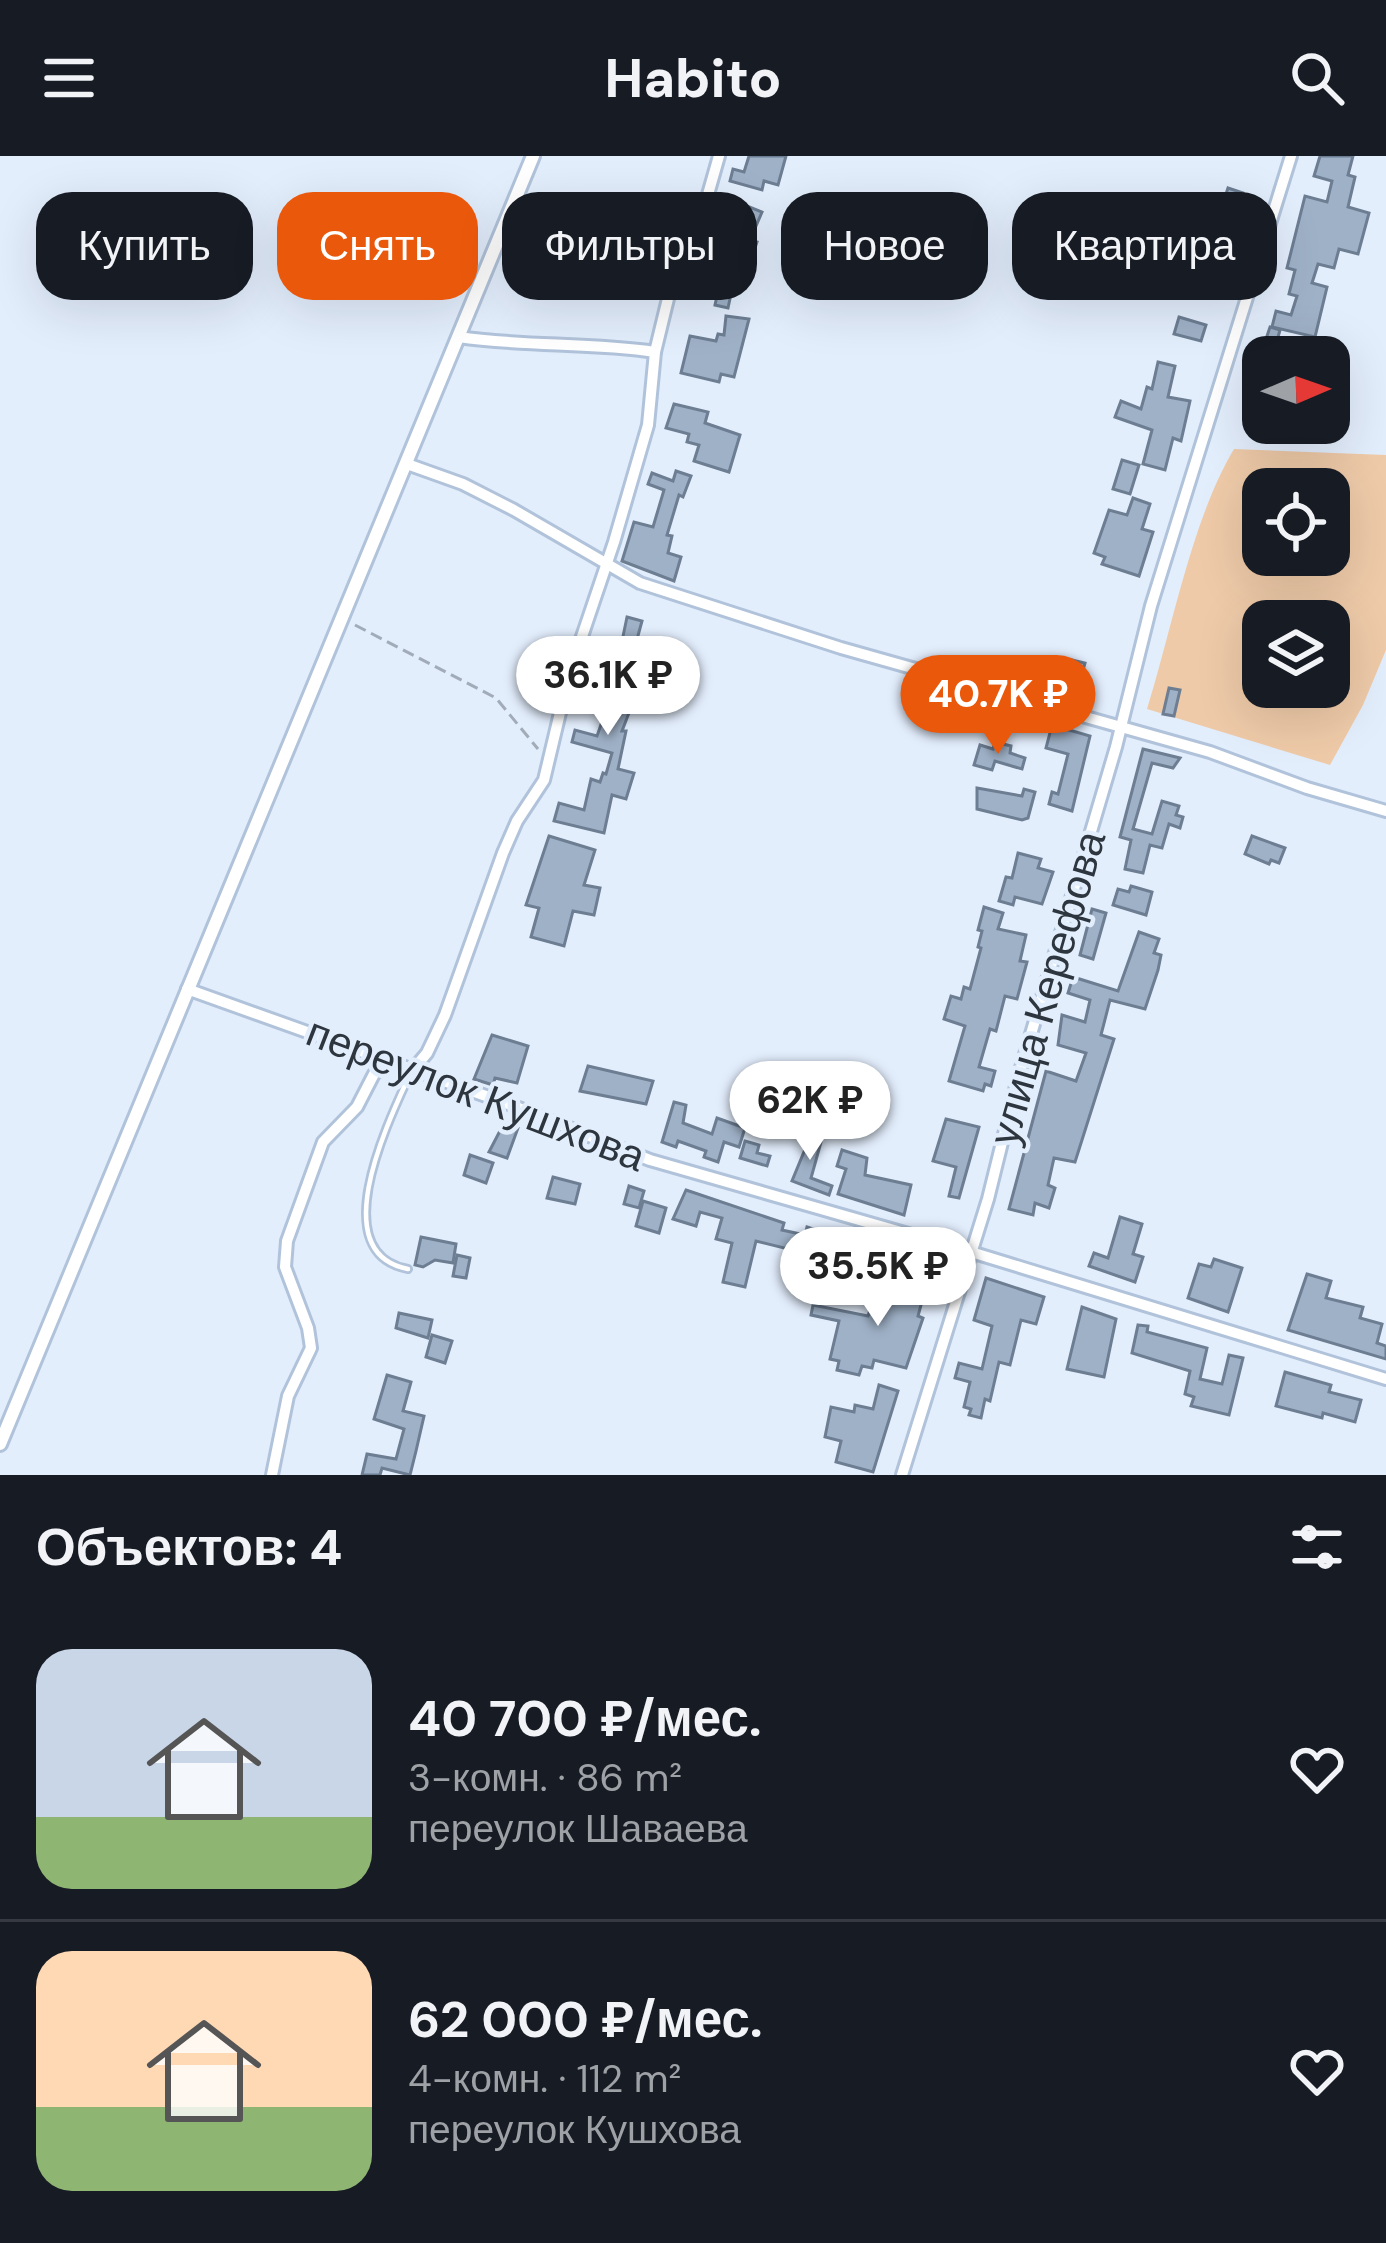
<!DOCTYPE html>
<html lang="ru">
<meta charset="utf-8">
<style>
:root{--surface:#171b24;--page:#20242c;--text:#f1f3f6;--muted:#9ea1a6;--line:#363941;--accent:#ea580c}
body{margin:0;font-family:"DM Sans",sans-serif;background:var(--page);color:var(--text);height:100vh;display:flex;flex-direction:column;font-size:45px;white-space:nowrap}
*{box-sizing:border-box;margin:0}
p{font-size:39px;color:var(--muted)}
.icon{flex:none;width:66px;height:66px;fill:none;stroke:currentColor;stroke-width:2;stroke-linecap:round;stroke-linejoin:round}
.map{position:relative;height:1319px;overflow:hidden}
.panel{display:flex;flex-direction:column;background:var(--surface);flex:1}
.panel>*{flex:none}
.hud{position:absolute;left:36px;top:36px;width:1314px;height:108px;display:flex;gap:24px}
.needle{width:78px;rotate:88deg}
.controls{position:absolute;left:1242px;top:180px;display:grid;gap:24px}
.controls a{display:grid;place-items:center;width:108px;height:108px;border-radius:24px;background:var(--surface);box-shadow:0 12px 48px #0002;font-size:60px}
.price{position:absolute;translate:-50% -102px;padding:0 27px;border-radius:42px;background:#fff;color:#222;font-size:39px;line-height:78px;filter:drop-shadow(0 3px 6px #0008)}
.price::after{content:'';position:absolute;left:50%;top:72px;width:36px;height:27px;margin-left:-18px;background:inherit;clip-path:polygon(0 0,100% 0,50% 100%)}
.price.current{background:var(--accent);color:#fff}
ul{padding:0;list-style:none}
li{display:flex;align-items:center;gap:36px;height:300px;padding:0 36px}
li+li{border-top:3px solid var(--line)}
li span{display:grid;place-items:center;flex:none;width:336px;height:240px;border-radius:36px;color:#555}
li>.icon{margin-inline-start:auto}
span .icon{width:144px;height:144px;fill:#fffc;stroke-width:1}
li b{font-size:51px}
h2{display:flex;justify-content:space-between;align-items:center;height:144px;padding:0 36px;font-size:51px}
.pill{padding:0 42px;border-radius:36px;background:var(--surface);box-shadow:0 12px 48px #0002;font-size:42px;line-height:108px}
.pill.current{background:var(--accent);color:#fff}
header{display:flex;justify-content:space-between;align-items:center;height:156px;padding:0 36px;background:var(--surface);font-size:54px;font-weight:800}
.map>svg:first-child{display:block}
</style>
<header><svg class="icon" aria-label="menu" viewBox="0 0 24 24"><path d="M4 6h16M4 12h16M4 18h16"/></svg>Habito<svg class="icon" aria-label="search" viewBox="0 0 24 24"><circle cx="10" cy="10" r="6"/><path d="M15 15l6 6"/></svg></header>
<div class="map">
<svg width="1386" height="1319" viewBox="0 0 1386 1319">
<rect width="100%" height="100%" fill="#e3eefd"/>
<path fill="#eecaa8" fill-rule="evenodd" d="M1234 293 1386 299V494L1363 549 1330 609 1147 553C1172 473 1192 363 1234 293ZM1263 333H1329V399H1263ZM1263 465H1329V531H1263Z"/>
<g fill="#9fb1c7" stroke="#6d7e93" stroke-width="3">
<path d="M749 0H786L778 29 764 25 762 34 730 25 733 13 744 16Z"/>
<path d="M1320 0H1353L1348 19 1355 21 1348 51 1369 57 1358 98 1339 93 1334 112 1318 108 1312 127 1327 131 1315 181 1272 171 1276 155 1291 159 1297 140 1289 138 1295 114 1287 112 1305 40 1327 46 1332 25 1314 20Z"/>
<path d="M1228 32 1243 37 1237 55 1222 50Z"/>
<path d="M737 46 762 56 750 84 757 86 751 104 731 98 738 73 727 68Z"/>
<path d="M1195 114 1215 118 1210 133 1191 127Z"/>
<path d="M721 121 734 124 728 152 715 149Z"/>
<path d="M726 160 749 163 734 221 721 218 719 226 681 217 690 180 716 185 718 178 724 179Z"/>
<path d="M1179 161 1206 169 1201 185 1174 178Z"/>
<path d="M1270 171 1280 174 1275 192 1294 201H1260Z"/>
<path d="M1158 206 1175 210 1168 241 1190 245 1181 285 1173 282 1165 314 1143 308 1152 274 1115 261 1121 245 1141 253 1147 231 1152 233Z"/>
<path d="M674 248 708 256 705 267 740 279 729 316 694 305 699 289 687 286 689 278 666 272Z"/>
<path d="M1122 304 1139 309 1130 338 1113 333Z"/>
<path d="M676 315 691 320 683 341 679 339 667 379 672 380 668 397 681 401 674 425 622 405 634 366 653 371 664 334 648 328 652 317 673 325Z"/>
<path d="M1133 342 1150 348 1142 373 1153 376 1139 420 1102 408 1105 401 1094 397 1109 354 1127 359Z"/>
<path d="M627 461 642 465 633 498 639 500 630 528 639 531 622 575H626L618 613 634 617 626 643 612 639 604 677 554 665 559 647 584 654 591 623 600 626 603 617 606 618 612 597 572 586 575 574 597 580 611 540 586 533 590 517 614 524Z"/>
<path d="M1072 504 1085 507 1076 539 1064 536Z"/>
<path d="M1169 532 1180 534 1174 560 1163 558Z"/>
<path d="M1052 569 1090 580 1072 655 1049 648 1052 636 1058 638 1068 598 1046 592Z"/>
<path d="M995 586 1011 590 1010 597 1025 602 1022 613 995 605 992 614 974 609 980 589 993 593Z"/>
<path d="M1143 593 1180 602 1173 612 1152 607 1133 673 1152 678 1162 645 1179 650 1176 659 1183 661 1180 672 1169 668 1162 692 1150 689 1143 717 1125 713 1131 684 1120 681Z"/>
<path d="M977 632 1022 640 1024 633 1035 636 1028 662 1022 664 977 653Z"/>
<path d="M549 680 595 694 584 729 600 732 594 759 573 755 564 790 531 781 539 752 526 749Z"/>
<path d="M1252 680 1285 692 1279 707 1271 704 1269 708 1245 698Z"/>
<path d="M1018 697 1041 703 1038 712 1053 716 1042 748 1015 741 1013 749 999 745 1006 721 1012 722Z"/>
<path d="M1131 730 1152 736 1146 759 1113 749 1118 733 1129 736Z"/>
<path d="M984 751 1003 757 998 773 1026 779 1020 805 1027 806 1017 843 1005 840 996 875 990 873 979 911 995 915 991 930 985 928 983 935 949 925 965 870 944 863 951 840 961 843 964 831 970 833 981 792 978 791 982 775 978 774Z"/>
<path d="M1092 753 1106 757 1093 803 1080 799Z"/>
<path d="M1139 776 1159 783 1154 797 1161 799 1158 814 1145 853 1110 844 1101 879 1114 883 1075 1006 1054 1002 1048 1029 1055 1032 1049 1052 1035 1047 1033 1059 1009 1053 1046 915 1076 925 1086 897 1058 889 1062 859 1085 866 1090 844 1068 837 1073 821 1118 835Z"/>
<path d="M492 879 528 890 517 927 495 922 493 929 474 923Z"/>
<path d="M588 910 653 925 646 948 580 935Z"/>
<path d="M674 946 686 949 683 967 712 978 717 962 745 972 739 991 724 986 718 1006 704 1001 706 995 678 985 676 991 662 986Z"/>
<path d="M946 963 979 971 959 1042 949 1040 956 1011 933 1005Z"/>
<path d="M504 967 518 972 507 1002 489 996Z"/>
<path d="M802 972 823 979 811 1022 832 1030 829 1039 792 1025 808 986 798 983Z"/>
<path d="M745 985 759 989 757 997 770 1000 767 1010 740 1002Z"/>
<path d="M842 994 867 1002 865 1019 911 1029 904 1059 838 1038 846 1013 837 1010Z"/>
<path d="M470 999 493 1007 486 1027 464 1019Z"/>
<path d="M553 1021 580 1028 575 1048 547 1042Z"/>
<path d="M629 1030 644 1035 639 1052 624 1048Z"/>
<path d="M686 1034 784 1067 782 1074 805 1079 807 1071 838 1081 824 1123 811 1118 817 1100 756 1085 745 1131 723 1126 732 1087 716 1083 722 1062 700 1056 696 1070 673 1063Z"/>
<path d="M643 1045 666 1052 659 1077 636 1070Z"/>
<path d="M1120 1061 1142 1068 1133 1098 1143 1101 1135 1126 1089 1110 1094 1097 1108 1102Z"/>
<path d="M421 1081 456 1088 453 1107 435 1104 423 1111 415 1109Z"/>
<path d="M457 1099 470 1102 466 1122 453 1120Z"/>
<path d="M1214 1103 1242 1112 1228 1156 1188 1142 1199 1108 1211 1111Z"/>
<path d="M898 1118 927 1127 918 1160 923 1162 906 1212 874 1204 872 1212 862 1210 859 1219 837 1214 839 1205 830 1203 839 1165 811 1159 813 1149 868 1160 874 1142 890 1147Z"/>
<path d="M1307 1118 1331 1125 1326 1142 1363 1151 1360 1162 1382 1168 1377 1187 1386 1190V1203L1288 1174Z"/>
<path d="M986 1122 1044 1141 1036 1168 1021 1164 1010 1209 999 1206 990 1245 985 1243 981 1262 969 1259 971 1253 964 1251 970 1226 955 1222 959 1207 982 1213 992 1170 974 1164Z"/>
<path d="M1082 1151 1116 1163 1104 1221 1067 1213Z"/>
<path d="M399 1157 432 1164 428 1182 396 1172Z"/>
<path d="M1138 1169 1148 1170 1147 1176 1207 1192 1200 1223 1222 1228 1229 1199 1243 1202 1229 1259 1191 1250 1194 1241 1185 1238 1190 1215 1132 1197Z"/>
<path d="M432 1179 452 1185 445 1207 426 1201Z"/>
<path d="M1285 1216 1331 1229 1329 1236 1361 1244 1355 1266 1323 1257 1322 1262 1276 1250Z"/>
<path d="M387 1219 411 1226 403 1255 424 1260 416 1295 410 1319 382 1312 380 1319H362L367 1298 396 1303 404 1273 374 1263Z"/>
<path d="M879 1229 898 1235 873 1316 836 1306 841 1285 825 1281 831 1251 854 1256 855 1249 873 1253Z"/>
</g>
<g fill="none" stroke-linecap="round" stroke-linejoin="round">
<defs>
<path id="service" d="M408 1113C323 1097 390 962 411 916"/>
<g id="minor">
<path d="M459 181C524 191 590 186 655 196"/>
<path d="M407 308 463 328 514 354 640 427 841 492 1210 596 1307 632 1386 655"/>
<path d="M187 833 511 949 650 1004 971 1096 1386 1223"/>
<path d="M411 916 427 897 445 859 503 697 517 665 544 624 569 519 614 386 648 269 655 196 674 118 699 70 719 0"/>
<path d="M272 1319 288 1240 311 1192 308 1172 285 1111 287 1085 323 986 357 951 374 918 389 906"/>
<path d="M902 1319 988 1043 1018 922 1116 591 1151 450 1291 0"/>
</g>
<path id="tertiary" d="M0 1288 533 0"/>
</defs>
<use href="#service" stroke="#b1c3da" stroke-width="10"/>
<use href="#minor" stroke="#b1c3da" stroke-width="16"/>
<use href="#tertiary" stroke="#b1c3da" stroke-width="18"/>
<path stroke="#a2acb9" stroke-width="3" stroke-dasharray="12 6" stroke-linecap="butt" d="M355 469 496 542 538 593"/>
<use href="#service" stroke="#fff" stroke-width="4.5"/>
<use href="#minor" stroke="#fff" stroke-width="10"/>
<use href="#tertiary" stroke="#fff" stroke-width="12"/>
</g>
<g text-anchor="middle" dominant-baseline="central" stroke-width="9" stroke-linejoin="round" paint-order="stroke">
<g font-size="42" fill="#2d353e" stroke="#e3eefd">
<text transform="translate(1047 832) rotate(-74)">улица Керефова</text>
<text transform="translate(476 938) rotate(21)">переулок Кушхова</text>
</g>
</g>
</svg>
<div class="controls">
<a><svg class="needle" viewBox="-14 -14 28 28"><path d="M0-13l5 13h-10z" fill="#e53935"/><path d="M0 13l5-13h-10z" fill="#9ea1a6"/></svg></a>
<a><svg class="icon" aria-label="locate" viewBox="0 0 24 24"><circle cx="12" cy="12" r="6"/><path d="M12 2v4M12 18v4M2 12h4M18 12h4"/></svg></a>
<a><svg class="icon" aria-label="layers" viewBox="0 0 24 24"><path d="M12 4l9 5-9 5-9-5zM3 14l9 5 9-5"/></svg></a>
</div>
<b class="price" style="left:608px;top:582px">36.1K ₽</b>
<b class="price current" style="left:998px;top:601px">40.7K ₽</b>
<b class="price" style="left:810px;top:1007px">62K ₽</b>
<b class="price" style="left:878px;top:1173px">35.5K ₽</b>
<div class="hud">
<a class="pill">Купить</a>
<a class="pill current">Снять</a>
<a class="pill">Фильтры</a>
<a class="pill">Новое</a>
<a class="pill">Квартира</a>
</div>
</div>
<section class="panel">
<h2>Объектов: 4<svg class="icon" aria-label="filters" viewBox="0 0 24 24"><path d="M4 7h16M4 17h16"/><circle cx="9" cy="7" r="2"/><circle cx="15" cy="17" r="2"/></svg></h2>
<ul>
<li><span style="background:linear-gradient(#c9d6e8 70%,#8fb573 0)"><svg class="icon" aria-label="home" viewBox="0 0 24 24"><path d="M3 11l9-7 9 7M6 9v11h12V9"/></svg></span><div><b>40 700 ₽/мес.</b><p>3-комн. · 86 m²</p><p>переулок Шаваева</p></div><svg class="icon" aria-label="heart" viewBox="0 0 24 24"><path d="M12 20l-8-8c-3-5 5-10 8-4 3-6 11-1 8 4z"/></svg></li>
<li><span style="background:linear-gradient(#ffd9b3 65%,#8fb573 0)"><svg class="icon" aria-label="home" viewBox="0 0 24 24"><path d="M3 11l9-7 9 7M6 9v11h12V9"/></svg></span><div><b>62 000 ₽/мес.</b><p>4-комн. · 112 m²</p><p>переулок Кушхова</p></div><svg class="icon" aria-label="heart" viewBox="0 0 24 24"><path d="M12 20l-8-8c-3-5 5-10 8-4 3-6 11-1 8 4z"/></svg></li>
</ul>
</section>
